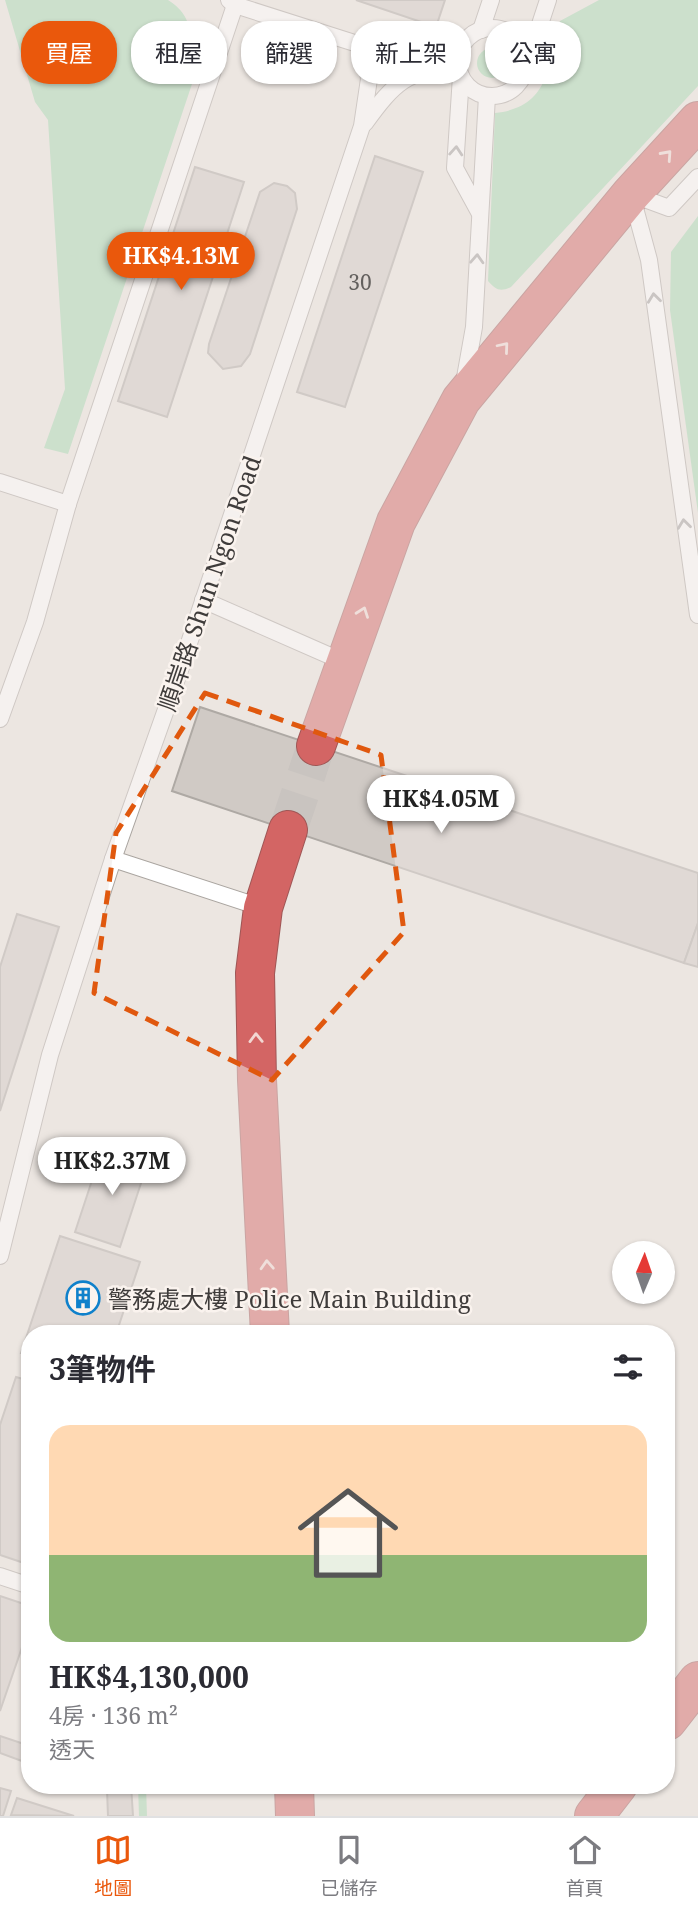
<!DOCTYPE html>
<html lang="zh-TW">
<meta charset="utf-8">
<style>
:root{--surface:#fff;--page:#f2f2f3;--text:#2b2b33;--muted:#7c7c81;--line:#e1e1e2;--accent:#ea580c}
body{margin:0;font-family:"Noto Serif","Noto Sans TC",serif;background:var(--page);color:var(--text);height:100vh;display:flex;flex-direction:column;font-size:26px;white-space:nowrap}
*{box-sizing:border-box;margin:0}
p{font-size:23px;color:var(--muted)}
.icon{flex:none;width:38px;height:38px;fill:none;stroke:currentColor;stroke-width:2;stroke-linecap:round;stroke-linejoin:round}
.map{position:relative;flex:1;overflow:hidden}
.side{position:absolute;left:21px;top:1325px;width:654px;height:469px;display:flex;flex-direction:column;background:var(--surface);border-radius:28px;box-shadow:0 2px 5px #0004}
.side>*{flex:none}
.banner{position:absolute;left:21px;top:21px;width:656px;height:63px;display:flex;gap:14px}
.needle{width:46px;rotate:2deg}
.buttons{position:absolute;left:612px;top:1241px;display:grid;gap:14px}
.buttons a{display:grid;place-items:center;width:63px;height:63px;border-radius:50%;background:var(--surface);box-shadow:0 2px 5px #0004;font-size:35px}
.price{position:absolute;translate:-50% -60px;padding:0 16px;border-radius:24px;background:#fff;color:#222;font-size:23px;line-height:46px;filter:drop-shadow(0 2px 4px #0008)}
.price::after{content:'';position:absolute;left:50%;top:42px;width:21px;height:16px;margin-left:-10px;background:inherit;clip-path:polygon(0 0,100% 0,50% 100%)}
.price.current{background:var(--accent);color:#fff}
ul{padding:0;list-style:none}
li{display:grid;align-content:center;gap:14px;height:371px;padding:0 28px}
li span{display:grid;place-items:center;height:217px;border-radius:21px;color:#555}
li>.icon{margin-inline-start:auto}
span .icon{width:126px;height:126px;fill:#fffc;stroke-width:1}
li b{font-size:30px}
h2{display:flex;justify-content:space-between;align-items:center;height:84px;padding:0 28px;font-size:30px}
.pill{padding:0 24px;border-radius:28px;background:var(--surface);box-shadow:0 2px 5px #0004;font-size:24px;line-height:63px}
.pill.current{background:var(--accent);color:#fff}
.dock{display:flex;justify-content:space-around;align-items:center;height:98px;border-top:2px solid var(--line);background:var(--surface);font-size:19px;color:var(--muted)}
.dock a{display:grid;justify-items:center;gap:4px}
.dock .current{color:var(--accent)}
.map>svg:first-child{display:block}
</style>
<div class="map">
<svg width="698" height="1816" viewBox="0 0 698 1816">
<rect width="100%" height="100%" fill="#ece6e1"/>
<g fill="#a4d9b2">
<path d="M5 0H168C197 18 191 42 184 71L195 75 68 454 44 448 65 389 48 120 35 102Z"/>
<path d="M599 0H698V86L511 287C500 292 496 290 488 281L495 113C550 107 548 66 560 21Z"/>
<circle cx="492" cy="63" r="15"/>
<path d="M698 216V513L670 310 671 252Z"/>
<path d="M138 1785H146L147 1816H139Z"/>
</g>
<g fill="#d0cac5" stroke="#aea9a4" stroke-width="2">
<path d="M356 0H445L436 27Z"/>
<path d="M375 156 423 172 345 407 297 392Z"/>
<path d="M195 167 244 182 167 417 118 401Z"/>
<path d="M274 183 287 186 295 193 297 209 250 354 241 366 223 369 208 353 209 344 260 192Z"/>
<path d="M200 707 698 873V923L684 963 172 791Z"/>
<path d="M17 914 59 927 0 1111V967Z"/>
<path d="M698 923V967L684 963Z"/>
<path d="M103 1147 148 1162 120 1247 75 1232Z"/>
<path d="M60 1236 140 1262 116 1334H30V1356L21 1353Z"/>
<path d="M16 1377 30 1381V1565L0 1555V1425Z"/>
<path d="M0 1596 30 1606V1624L0 1711Z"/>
<path d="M0 1736 30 1746V1764L0 1753Z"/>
<path d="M92 1785H131L133 1816H108L107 1790Z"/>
<path d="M0 1788 11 1791 3 1816H0Z"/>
<path d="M17 1798 74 1816 11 1815Z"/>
</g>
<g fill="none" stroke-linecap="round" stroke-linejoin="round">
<path stroke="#c9c4c0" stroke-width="38" stroke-dasharray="38 19" stroke-linecap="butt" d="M288 830 316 746"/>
<defs>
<g id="lane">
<path d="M229 0 235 5 364 46 414 57 459 54"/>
<circle cx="492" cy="62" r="34"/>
<path d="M481 30 491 0"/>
<path d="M527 64 548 0"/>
<path d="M461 76 455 168 479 212"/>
<path d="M365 123C394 83 407 70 458 65"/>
<path d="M631 194 669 208 698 177"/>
<path d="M632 197 649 260 698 615"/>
<path d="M464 383 474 327 487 96"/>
<path d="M0 482 68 504"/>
<path d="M203 600 344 662"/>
<path d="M0 719 35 622 68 504 235 5"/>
<path d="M113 859 263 908"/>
<path d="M0 1256 50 1055 113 859 180 670 362 126 369 79 364 46"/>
<path d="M0 1576 30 1586"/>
</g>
<g id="highway">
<path d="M316 746 396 522 461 400 631 194 698 121"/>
<path d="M270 1334 257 1080 255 973 263 908 288 830"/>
<path d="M667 1721 698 1681"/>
<path d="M294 1785 295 1816"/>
<path d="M594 1816 618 1785"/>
</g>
</defs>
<use href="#lane" stroke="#aaa5a0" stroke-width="18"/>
<use href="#highway" stroke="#9f5756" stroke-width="40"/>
<use href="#lane" stroke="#fff" stroke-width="16"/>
<use href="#highway" stroke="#d36564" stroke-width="38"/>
</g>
<defs><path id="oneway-chevron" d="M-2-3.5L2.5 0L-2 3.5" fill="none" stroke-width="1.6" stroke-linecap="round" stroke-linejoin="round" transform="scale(1.75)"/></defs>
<g stroke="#9f9e9d">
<use href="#oneway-chevron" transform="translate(456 151) rotate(-86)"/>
<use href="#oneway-chevron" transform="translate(477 259) rotate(-87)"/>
<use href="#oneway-chevron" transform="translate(654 298) rotate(-97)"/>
<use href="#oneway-chevron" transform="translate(684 524) rotate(-97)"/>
</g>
<g stroke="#f2d7d2">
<use href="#oneway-chevron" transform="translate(667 155) rotate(-48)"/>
<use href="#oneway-chevron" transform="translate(504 347) rotate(-50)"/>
<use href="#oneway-chevron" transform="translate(363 612) rotate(-70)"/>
<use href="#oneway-chevron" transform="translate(256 1038) rotate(-91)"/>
<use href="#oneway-chevron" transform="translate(267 1265) rotate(-93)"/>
</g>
<path d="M0 0H698V1816H0ZM205 693 381 755 404 932 272 1080 94 993 116 833Z" fill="#ece6e1" fill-opacity=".55" fill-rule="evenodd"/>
<path fill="none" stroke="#e0580e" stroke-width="5" stroke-dasharray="14 9" stroke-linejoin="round" d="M205 693 381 755 404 932 272 1080 94 993 116 833Z"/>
<defs>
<symbol id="building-ring" viewBox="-11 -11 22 22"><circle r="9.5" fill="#faf3ee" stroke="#0f81cb" stroke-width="1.5"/><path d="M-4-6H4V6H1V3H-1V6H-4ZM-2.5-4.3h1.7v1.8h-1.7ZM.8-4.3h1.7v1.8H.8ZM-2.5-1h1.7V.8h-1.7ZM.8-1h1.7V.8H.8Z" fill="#0f81cb"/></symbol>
</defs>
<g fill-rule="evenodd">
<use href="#building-ring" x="64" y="1279" width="38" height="38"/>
</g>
<g text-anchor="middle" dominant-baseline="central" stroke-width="5" stroke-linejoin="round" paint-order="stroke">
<g font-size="21" fill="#63605e">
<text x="360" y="282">30</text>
</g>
<g font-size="24" fill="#3f3c3b" stroke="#faf3ee">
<text transform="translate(209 583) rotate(-71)">順岸路 Shun Ngon Road</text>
</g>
<g font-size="24" fill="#3f3c3b" stroke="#faf3ee" text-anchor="start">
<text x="108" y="1298">警務處大樓 Police Main Building</text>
</g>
</g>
</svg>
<div class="buttons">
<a><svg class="needle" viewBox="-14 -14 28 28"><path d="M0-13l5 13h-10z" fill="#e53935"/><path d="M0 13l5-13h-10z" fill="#7c7c81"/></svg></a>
</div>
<b class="price current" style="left:181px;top:292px">HK$4.13M</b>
<b class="price" style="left:441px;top:835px">HK$4.05M</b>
<b class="price" style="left:112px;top:1197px">HK$2.37M</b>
<div class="banner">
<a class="pill current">買屋</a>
<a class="pill">租屋</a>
<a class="pill">篩選</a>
<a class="pill">新上架</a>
<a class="pill">公寓</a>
</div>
<section class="side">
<h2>3筆物件<svg class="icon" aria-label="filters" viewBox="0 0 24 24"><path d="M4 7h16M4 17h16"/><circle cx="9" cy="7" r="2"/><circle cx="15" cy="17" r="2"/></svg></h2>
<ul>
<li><span style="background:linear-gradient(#ffd9b3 60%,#8fb573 0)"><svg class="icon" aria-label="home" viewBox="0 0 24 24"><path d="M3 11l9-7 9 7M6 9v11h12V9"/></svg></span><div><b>HK$4,130,000</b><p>4房 · 136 m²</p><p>透天</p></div></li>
</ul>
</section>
</div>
<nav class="dock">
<a class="current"><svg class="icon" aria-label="map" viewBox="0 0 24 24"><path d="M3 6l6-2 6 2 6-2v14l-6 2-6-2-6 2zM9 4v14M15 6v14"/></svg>地圖</a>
<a><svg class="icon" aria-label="saved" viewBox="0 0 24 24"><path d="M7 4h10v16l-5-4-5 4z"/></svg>已儲存</a>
<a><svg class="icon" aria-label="home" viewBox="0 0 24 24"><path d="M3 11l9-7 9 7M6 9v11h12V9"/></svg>首頁</a>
</nav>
